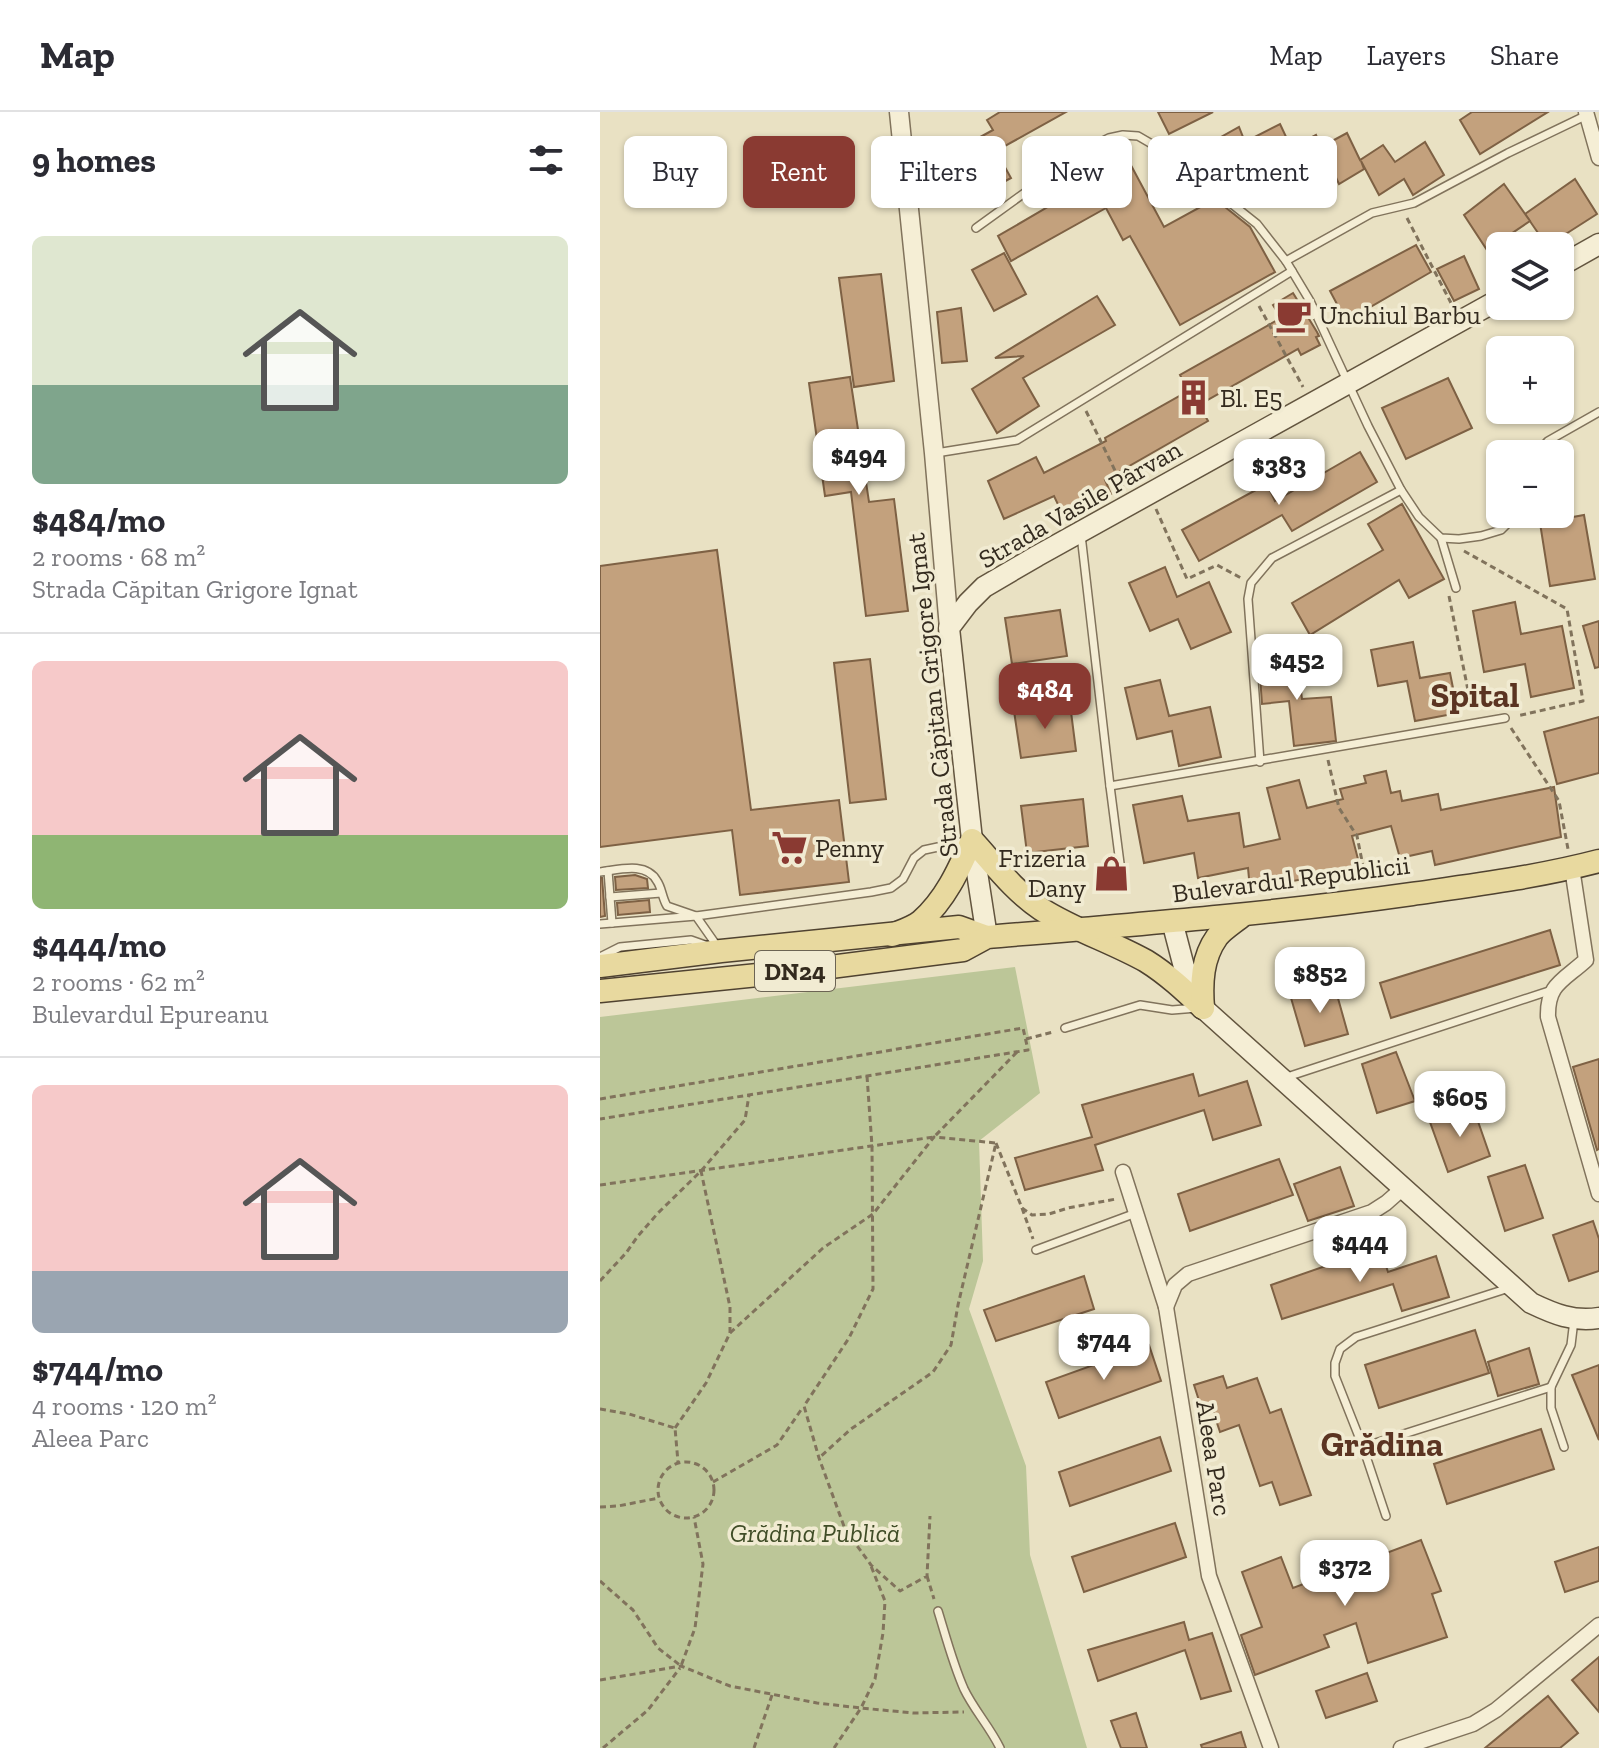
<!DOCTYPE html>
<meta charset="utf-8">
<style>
:root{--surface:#fff;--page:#f7f7f7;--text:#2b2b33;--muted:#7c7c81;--line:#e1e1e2;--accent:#8a3a32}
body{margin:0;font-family:"Zilla Slab",serif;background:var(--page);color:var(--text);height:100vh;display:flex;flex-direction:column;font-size:30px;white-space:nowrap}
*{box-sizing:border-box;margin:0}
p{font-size:26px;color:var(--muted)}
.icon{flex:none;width:44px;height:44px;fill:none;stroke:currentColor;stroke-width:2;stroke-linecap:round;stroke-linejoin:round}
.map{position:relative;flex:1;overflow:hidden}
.details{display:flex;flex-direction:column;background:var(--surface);width:600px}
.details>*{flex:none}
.guide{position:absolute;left:24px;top:24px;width:760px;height:72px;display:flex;gap:16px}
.controls{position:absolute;left:886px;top:120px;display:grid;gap:16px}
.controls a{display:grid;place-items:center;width:88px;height:88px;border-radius:12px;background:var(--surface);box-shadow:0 2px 6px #0004;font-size:40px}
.price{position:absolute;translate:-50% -68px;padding:0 18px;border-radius:16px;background:#fff;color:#222;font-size:26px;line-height:52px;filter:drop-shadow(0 2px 4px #0008)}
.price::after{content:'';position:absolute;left:50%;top:48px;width:24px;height:18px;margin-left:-12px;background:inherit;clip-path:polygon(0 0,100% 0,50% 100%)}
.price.selected{background:var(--accent);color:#fff}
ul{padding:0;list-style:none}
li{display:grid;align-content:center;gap:16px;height:424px;padding:0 32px}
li+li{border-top:2px solid var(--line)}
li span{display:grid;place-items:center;height:248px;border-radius:12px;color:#555}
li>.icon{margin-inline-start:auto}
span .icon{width:144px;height:144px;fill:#fffc;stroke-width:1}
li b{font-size:34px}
h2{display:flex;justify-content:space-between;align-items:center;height:96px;padding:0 32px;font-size:34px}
.chip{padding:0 28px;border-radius:12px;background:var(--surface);box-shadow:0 2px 6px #0004;font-size:28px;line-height:72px}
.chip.selected{background:var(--accent);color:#fff}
header{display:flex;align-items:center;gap:48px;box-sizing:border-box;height:112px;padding:0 40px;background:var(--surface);border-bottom:2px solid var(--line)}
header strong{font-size:38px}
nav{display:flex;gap:44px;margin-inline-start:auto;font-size:28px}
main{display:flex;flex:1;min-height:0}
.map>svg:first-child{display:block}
</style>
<header>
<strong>Map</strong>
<nav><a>Map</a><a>Layers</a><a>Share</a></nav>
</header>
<main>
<section class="details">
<h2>9 homes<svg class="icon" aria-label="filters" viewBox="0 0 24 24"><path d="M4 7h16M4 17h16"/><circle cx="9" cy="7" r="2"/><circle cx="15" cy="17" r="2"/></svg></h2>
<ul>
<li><span style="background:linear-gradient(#dfe7d0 60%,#7fa58c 0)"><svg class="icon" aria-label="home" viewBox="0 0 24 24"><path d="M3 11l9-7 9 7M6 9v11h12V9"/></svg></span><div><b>$484/mo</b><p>2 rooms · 68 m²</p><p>Strada Căpitan Grigore Ignat</p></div></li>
<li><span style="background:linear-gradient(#f6c9c9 70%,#8fb573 0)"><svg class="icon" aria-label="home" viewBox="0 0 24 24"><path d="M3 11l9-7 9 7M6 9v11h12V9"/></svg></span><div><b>$444/mo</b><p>2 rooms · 62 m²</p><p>Bulevardul Epureanu</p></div></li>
<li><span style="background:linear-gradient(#f6c9c9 75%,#9aa5b1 0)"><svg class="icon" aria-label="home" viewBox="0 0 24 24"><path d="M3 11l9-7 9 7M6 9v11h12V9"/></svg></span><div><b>$744/mo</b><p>4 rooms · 120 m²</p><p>Aleea Parc</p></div></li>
</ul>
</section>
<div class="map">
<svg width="999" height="1636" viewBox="0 0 999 1636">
<rect width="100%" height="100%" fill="#e9e1c3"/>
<path fill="#bcc698" d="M415 855 440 981 379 1029 383 1149 369 1197 426 1354 430 1443 487 1636H0V905Z"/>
<g fill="#c3a17d" stroke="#7e6144" stroke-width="2">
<path d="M400 0H466L396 39 411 66 378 84 353 40 393 18 387 8Z"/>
<path d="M558 0H613L569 22Z"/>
<path d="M872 0H948L880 42 860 8Z"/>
<path d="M680 12 695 44 662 62 656 51 630 64 614 29 639 15 645 30Z"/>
<path d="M747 21 760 48 783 33 795 50 825 30 844 63 813 83 804 67 779 83 761 49 764 57 739 72 731 55 707 69 691 36 716 23 721 35Z"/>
<path d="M526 44 564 115 615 87 650 115 675 160 580 213 530 124 523 128 506 96 411 149 398 124 492 69 489 64Z"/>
<path d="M975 67 997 102 947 134 925 102Z"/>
<path d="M904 72 930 109 887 138 864 103Z"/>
<path d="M816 133 831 160 746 209 730 179Z"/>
<path d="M404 141 426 182 394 199 372 158Z"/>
<path d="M864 144 879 177 854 189 837 157Z"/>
<path d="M281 162 294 269 254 275 239 166Z"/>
<path d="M693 181 717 220 719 224 716 225 720 233 701 243 698 237 599 293 608 309 505 368 511 382 464 405 454 384 404 407 388 369 436 345 444 361 506 329 505 326 588 279 580 263 681 206 673 193Z"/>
<path d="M497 184 515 213 423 266 439 294 397 321 372 277 424 244 395 246Z"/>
<path d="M361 196 367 249 342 251 337 200Z"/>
<path d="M250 265 269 390 294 387 308 499 266 504 251 380 225 384 209 271Z"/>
<path d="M848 266 872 316 806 347 782 296Z"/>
<path d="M760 340 777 370 692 419 682 403 599 449 582 418 667 372 675 389Z"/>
<path d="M802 392 844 467 809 486 799 468 710 523 692 491 783 438 768 412Z"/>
<path d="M984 403 995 467 950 474 940 411Z"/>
<path d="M117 438 151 698 239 688 249 770 140 783 132 718 0 735V454Z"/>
<path d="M565 455 577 485 609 470 631 520 591 537 578 507 550 519 529 471Z"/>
<path d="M915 490 921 522 962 514 974 576 931 585 925 552 884 560 873 499Z"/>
<path d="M460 498 467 544 412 552 405 506Z"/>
<path d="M999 509V555L995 556 983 514Z"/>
<path d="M813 530 820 566 850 561 858 601 815 609 807 569 778 574 771 538Z"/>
<path d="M697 545 702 587 731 585 736 629 694 634 689 589 662 592 659 550Z"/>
<path d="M270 547 286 687 250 691 234 551Z"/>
<path d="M560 568 569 604 610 595 621 645 579 654 572 619 537 627 525 576Z"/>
<path d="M470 592 476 639 421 646 414 599Z"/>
<path d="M999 605V661L957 672 944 620Z"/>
<path d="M786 659 791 681 800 679 802 689 838 682 841 698 954 675 961 725 835 753 832 739 800 746 791 714 752 724 759 751 752 753V758L650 777 648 756 598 766 594 741 544 751 533 693 582 684 588 709 639 701 644 735 680 727 667 676 699 668 707 696 743 687 740 677 766 671 764 664Z"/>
<path d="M483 687 488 734 427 741 421 694Z"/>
<path d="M35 763 47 767 48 776 16 778 15 765Z"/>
<path d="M0 766H2L5 804 0 805Z"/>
<path d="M49 788 50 800 18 803 17 791Z"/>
<path d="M950 818 960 853 791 906 780 871Z"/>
<path d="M734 872 748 922 705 934 691 886Z"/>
<path d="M796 940 815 989 777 1001 762 952Z"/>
<path d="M999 947V1037L997 1038 973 955Z"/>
<path d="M593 962 599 984 647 969 661 1013 613 1028 604 998 495 1033 503 1058 425 1078 415 1046 492 1025 482 993Z"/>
<path d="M873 995 890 1044 848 1060 830 1010Z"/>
<path d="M679 1047 693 1083 590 1119 578 1082Z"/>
<path d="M925 1053 943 1106 905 1119 888 1065Z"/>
<path d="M740 1055 754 1094 708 1109 694 1072Z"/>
<path d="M993 1109 999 1127V1159L969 1169 953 1123Z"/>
<path d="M780 1135 788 1160 836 1144 849 1185 802 1199 793 1172 682 1207 671 1173Z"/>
<path d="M484 1164 494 1197 396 1229 384 1198Z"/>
<path d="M875 1218 889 1261 779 1296 765 1253Z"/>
<path d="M549 1233 561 1269 459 1306 446 1270Z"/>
<path d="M929 1236 939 1272 898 1284 888 1250Z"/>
<path d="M999 1253V1328L972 1263Z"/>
<path d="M623 1264 627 1276 657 1266 670 1301 681 1297 711 1383 680 1393 672 1370 660 1374 639 1313 620 1320 613 1299 603 1301 594 1273Z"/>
<path d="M941 1317 954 1357 847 1392 834 1352Z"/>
<path d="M560 1325 571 1359 470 1394 459 1360Z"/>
<path d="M575 1411 586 1445 484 1480 472 1445Z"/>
<path d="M821 1428 841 1479 832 1482 847 1525 768 1551 756 1511 724 1523 729 1535 655 1563 641 1523 662 1515 642 1460 681 1445 693 1476Z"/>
<path d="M999 1435V1469L965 1480 955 1450Z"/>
<path d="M584 1510 589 1528 612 1521 631 1579 601 1587 585 1538 498 1569 488 1538Z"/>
<path d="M999 1545V1600L972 1568Z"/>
<path d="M767 1561 777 1589 726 1606 716 1579Z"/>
<path d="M948 1584 978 1621 960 1636H885Z"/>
<path d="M536 1601 547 1636H521L511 1609Z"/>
<path d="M641 1620 646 1636H602L601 1633Z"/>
</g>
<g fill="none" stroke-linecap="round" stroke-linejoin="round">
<defs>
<g id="service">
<path d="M376 116 481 40 509 26 523 23 538 24 569 42 657 112 686 149 710 189 768 314 801 378 819 405 841 426 859 427 881 424 901 418 917 402"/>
<path d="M686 149 772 101 814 91 908 41 987 3"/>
<path d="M336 341 417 328 692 159"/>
<path d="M936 342 948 329 999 300"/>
<path d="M481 423 510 674 905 606"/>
<path d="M841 426 856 476"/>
<path d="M660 650 648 487 651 471 672 446 801 378"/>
<path d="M510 674 522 767"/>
<path d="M8 759 12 811"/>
<path d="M0 760C18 758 46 749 57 769 62 776 62 786 67 794L96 804 271 780 291 776 303 767 314 746 324 738 366 729"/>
<path d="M10 785 61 781"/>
<path d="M0 812 96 804 117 834"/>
<path d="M0 845 20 835 91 828 108 834"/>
<path d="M465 916 540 893 572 898 597 896"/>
<path d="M684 966 952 878"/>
<path d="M436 1138 536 1101"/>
<path d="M763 1335 951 1275"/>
<path d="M964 1335 951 1296V1275L971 1233 974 1208"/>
<path d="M786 1404 763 1335 735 1264V1251L740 1237 756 1225 909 1176"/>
<path d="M338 1499C346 1525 353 1552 364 1577 374 1598 390 1615 400 1636"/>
</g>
<g id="minor">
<path d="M986 0 999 46"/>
<path d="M972 756 986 848C963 869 947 872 948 905L999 1082"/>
<path d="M523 1060 566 1195 609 1464 671 1636"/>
<path d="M566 1195 575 1173 588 1162 772 1100 786 1091 803 1076"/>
<path d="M801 1636 873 1612 896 1598 999 1513"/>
</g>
<path id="tertiary" d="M299 0 334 341 349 516"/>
<g id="secondary">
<path d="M960 154 999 132"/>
<path d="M572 809 584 855 603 896 931 1191C954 1202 973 1210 999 1206"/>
<path d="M387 825 372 728 349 516 368 491 384 475 437 444 900 187"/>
</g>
<g id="primary">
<path d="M292 823C302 819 314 815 321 809 346 787 359 757 372 728 394 752 414 779 441 797 474 818 512 830 546 849 567 862 585 879 603 896"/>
<path d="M0 854 121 839 359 815 387 825"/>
<path d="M0 879 207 858 363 838 387 825C529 813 671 802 812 782 875 773 938 765 999 749"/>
<path d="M603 896C601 871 602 846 617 825 623 817 635 810 643 803"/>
</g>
</defs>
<use href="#service" stroke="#81735c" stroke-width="10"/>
<use href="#minor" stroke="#81735c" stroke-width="17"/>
<use href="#tertiary" stroke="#81735c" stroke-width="21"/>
<use href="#secondary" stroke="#63553f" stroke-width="23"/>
<use href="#primary" stroke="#4f4230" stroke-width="25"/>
<g stroke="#81735c" stroke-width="3" stroke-dasharray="6 4" stroke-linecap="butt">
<path d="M807 106 851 191"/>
<path d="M659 194 703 275"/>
<path d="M486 299 523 375"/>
<path d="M556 397 587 467 617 453 641 466"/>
<path d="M864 439 967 497 983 589 917 604"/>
<path d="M849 484 872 598"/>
<path d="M911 616 959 689 968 737"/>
<path d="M728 648 739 696 757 724 766 769"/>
<path d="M426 927 453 920"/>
<path d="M267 964 272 1034 273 1177 249 1226 204 1294 219 1346 245 1417 271 1453 300 1479 327 1464 330 1404"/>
<path d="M0 987 423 916 428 938 0 1007"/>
<path d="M396 1031 422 1096 432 1103 449 1102 468 1096 516 1087"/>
<path d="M0 1073 334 1025 417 940"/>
<path d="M422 1096 433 1127"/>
<path d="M0 1169 26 1141 38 1124 58 1101 101 1059 145 1008 149 983"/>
<path d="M130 1221 223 1136 273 1102 334 1025 396 1031 358 1193 351 1233 333 1260 251 1317 219 1346"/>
<path d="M0 1297 29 1302 75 1316 78 1350"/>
<path d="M75 1316 106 1271 130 1221V1195L101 1059"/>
<circle cx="86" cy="1378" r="28"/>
<path d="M113 1370 177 1333 203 1295"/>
<path d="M0 1395 18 1394 59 1386"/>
<path d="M327 1464 334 1487"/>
<path d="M0 1469 33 1498 58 1536 81 1554 95 1516 103 1452 94 1405"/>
<path d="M0 1568 81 1554 130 1574 217 1591 261 1596 275 1567 283 1521 285 1489 271 1454"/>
<path d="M3 1636 48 1598 80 1556"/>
<path d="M154 1636 172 1583"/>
<path d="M234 1636 261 1596 313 1601 364 1600"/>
</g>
<use href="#service" stroke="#f5eed5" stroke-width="7"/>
<use href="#minor" stroke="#f5eed5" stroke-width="14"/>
<use href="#tertiary" stroke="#f5eed5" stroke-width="18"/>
<use href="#secondary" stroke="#f5eed5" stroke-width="20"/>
<use href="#primary" stroke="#e8d99f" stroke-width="22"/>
</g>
<defs>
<symbol id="cafe-bare" viewBox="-9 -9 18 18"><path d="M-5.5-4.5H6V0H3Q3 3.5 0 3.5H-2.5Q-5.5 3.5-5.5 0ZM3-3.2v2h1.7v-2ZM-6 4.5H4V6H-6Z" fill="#8a3a32" stroke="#f1ebd2" stroke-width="2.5" paint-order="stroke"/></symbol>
<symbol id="building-bare" viewBox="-9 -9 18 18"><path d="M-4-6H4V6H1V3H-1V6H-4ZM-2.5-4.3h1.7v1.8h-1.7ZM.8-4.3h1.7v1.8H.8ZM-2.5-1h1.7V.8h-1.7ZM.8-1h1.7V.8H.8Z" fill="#8a3a32" stroke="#f1ebd2" stroke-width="2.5" paint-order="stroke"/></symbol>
<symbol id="supermarket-bare" viewBox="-9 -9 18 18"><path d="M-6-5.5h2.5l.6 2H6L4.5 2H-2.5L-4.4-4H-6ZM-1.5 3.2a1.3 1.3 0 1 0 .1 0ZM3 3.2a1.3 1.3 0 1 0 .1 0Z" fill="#8a3a32" stroke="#f1ebd2" stroke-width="2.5" paint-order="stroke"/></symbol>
<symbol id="shop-bare" viewBox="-9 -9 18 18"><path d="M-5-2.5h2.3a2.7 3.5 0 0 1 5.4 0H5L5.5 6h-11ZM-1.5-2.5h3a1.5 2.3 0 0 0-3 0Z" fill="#8a3a32" stroke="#f1ebd2" stroke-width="2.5" paint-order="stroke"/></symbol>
</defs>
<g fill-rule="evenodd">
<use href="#cafe-bare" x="668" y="178" width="51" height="51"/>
<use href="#building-bare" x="568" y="260" width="51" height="51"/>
<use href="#supermarket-bare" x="164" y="710" width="51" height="51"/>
<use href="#shop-bare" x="486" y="736" width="51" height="51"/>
</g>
<g text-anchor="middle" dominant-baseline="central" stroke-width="7" stroke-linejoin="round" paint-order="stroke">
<rect fill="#f1ebd2" stroke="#6c6454" stroke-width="2" x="155" y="839" width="80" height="40" rx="6"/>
<g font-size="24" font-weight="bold" fill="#332a1e">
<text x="195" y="859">DN24</text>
</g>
<g font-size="26" fill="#332a1e" stroke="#f1ebd2" text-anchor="start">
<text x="719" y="203">Unchiul Barbu</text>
<text x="620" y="286">Bl. E5</text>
<text x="215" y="736">Penny</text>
<text x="486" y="746" text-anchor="end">Frizeria<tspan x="486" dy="30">Dany</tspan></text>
</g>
<g font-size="26" fill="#332a1e" stroke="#f1ebd2">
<text transform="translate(480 392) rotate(-30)">Strada Vasile Pârvan</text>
<text transform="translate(332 583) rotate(-96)">Strada Căpitan Grigore Ignat</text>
<text transform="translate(691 767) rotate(-7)">Bulevardul Republicii</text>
<text transform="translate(614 1346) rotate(81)">Aleea Parc</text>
</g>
<g font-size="26" font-style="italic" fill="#404d27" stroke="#f1ebd2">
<text x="215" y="1421">Grădina Publică</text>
</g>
<g font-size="34" font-weight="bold" fill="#5b3422" stroke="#f1ebd2">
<text x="875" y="583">Spital</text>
<text x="782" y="1332">Grădina</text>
</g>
</g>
</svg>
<div class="controls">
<a><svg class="icon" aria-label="layers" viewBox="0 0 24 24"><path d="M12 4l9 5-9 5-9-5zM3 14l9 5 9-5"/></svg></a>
<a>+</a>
<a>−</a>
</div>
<b class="price" style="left:259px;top:385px">$494</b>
<b class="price" style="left:679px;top:395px">$383</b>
<b class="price" style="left:697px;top:590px">$452</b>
<b class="price selected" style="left:445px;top:619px">$484</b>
<b class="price" style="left:720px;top:903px">$852</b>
<b class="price" style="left:860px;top:1027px">$605</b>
<b class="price" style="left:760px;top:1172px">$444</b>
<b class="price" style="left:504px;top:1270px">$744</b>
<b class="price" style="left:745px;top:1496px">$372</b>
<div class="guide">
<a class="chip">Buy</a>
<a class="chip selected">Rent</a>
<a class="chip">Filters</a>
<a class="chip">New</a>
<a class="chip">Apartment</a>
</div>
</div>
</main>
